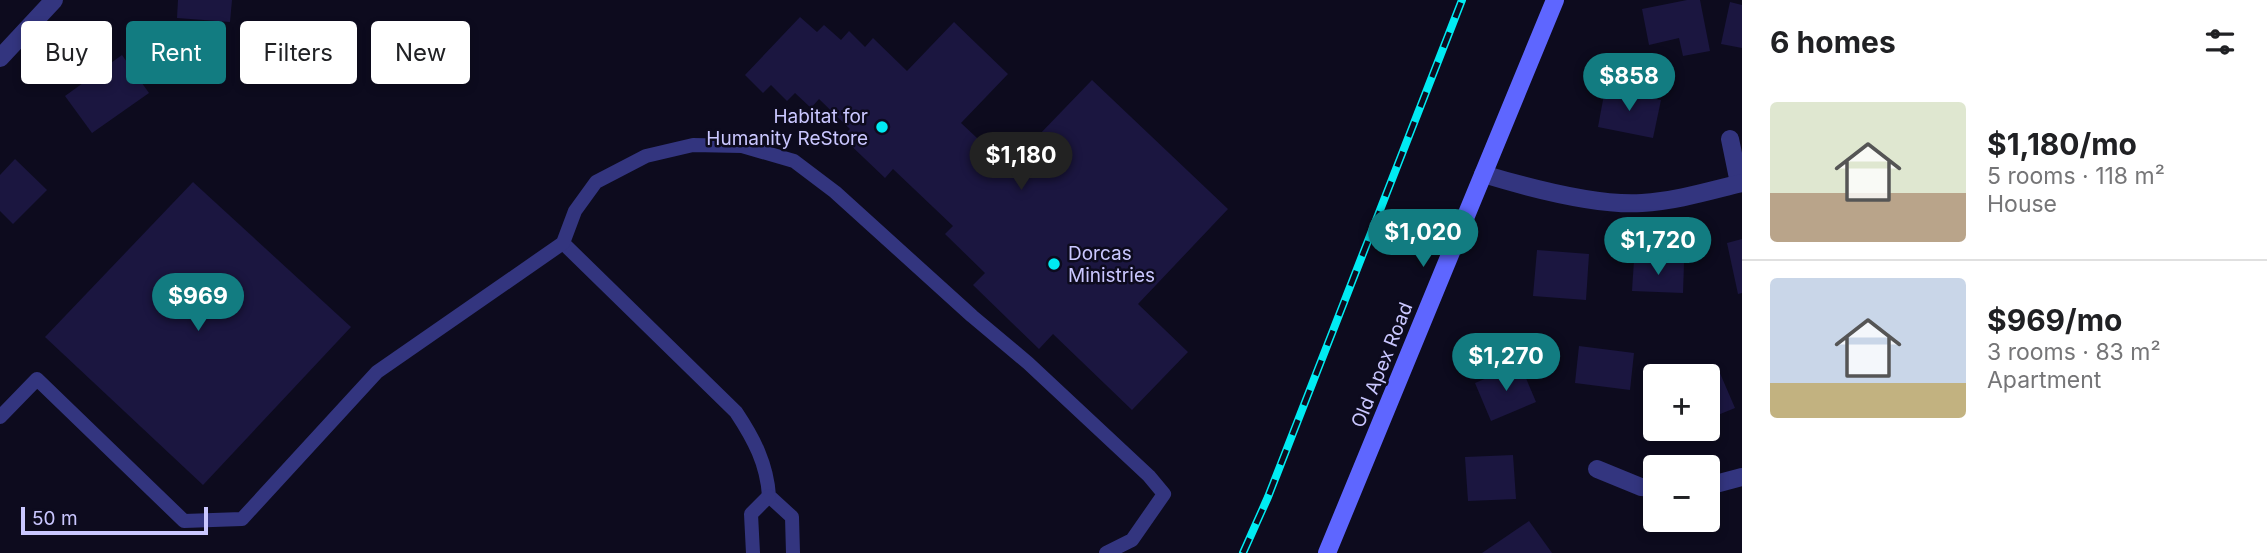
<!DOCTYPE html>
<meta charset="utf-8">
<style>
:root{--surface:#fff;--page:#f2f2f2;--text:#202124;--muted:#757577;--line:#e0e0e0;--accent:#127c81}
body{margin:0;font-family:Inter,sans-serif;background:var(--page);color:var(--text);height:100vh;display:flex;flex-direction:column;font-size:26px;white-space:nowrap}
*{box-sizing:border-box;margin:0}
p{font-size:23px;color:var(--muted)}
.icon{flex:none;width:38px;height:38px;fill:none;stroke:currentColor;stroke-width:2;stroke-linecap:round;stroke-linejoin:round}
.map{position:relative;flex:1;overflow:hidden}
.panel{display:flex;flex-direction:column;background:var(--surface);width:525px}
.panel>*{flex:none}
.top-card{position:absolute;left:21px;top:21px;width:665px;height:63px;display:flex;gap:14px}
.tools{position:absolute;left:1643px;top:364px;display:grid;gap:14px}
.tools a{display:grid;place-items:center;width:77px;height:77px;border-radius:7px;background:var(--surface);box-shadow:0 4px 10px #0003;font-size:35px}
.scale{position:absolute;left:21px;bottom:18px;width:187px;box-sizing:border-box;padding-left:7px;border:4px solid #cac7ff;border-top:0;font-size:19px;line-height:24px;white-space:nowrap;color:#cac7ff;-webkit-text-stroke:5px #0d0b1e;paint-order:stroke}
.price{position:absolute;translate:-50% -60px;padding:0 16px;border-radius:24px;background:var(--accent);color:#fff;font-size:23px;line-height:46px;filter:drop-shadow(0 2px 4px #0008)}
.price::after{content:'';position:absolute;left:50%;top:42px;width:21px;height:16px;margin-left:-10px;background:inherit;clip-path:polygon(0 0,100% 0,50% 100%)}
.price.selected{background:#222;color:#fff}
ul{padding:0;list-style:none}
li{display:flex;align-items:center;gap:21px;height:175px;padding:0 28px}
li+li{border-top:2px solid var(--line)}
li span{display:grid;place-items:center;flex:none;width:196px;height:140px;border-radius:7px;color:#555}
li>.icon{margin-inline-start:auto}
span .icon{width:84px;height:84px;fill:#fffc;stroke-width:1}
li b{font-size:30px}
h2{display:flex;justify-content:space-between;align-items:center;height:84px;padding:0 28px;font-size:30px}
.tag{padding:0 24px;border-radius:7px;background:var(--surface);box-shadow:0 4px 10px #0003;font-size:24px;line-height:63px}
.tag.selected{background:var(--accent);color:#fff}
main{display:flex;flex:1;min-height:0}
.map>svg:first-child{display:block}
</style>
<main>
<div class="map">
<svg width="1742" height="553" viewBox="0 0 1742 553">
<rect width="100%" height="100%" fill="#0d0b1e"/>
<g fill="#1b1640">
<path d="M178 0H232L230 22 177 18Z"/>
<path d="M1687 0H1700L1710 51 1683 56 1679 38 1649 45 1642 9Z"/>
<path d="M1730 2 1742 5V48L1721 44Z"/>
<path d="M800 17 817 32 824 25 841 40 849 31 865 47 873 38 907 71 954 22 1008 74 961 123 1008 167 1092 80 1228 209 1138 304 1188 352 1132 410 1053 334 1039 349 973 285 985 273 945 234 953 226 893 169 885 178 842 137 850 129 819 99 811 108 795 93 787 101 771 85 763 93 745 75Z"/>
<path d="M122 55 149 93 92 133 65 96Z"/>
<path d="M1605 89 1661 100 1653 138 1598 127Z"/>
<path d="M15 159 47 190 13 224 0 211V175Z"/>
<path d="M193 182 351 327 203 485 45 337Z"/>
<path d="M1742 239V293L1738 294 1727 243Z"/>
<path d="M1537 250 1589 254 1586 300 1533 296Z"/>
<path d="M1634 260 1684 263 1683 293 1632 291Z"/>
<path d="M1579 346 1634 353 1630 390 1575 383Z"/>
<path d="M1520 364 1536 402 1491 421 1475 383Z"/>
<path d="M1716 364 1735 408 1708 419V376H1687Z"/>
<path d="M1513 455 1516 499 1468 501 1465 457Z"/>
<path d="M1529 521 1552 553H1482Z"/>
</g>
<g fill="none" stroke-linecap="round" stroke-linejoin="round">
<g stroke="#33357f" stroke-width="14">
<path d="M563 243 736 412C754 439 767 464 769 496L792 517 793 553"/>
<path d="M0 417 37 379 184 521 242 519 377 372 563 243 575 211 596 182 646 156 693 145 742 146 794 161 835 192 972 316 1028 363 1149 476 1164 494 1132 540 1106 553"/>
<path d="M753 553 751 514 769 496"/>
</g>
<g stroke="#33357f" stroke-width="18">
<path d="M0 58 54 0"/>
<path d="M1730 139 1739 183"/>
<path d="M1483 174C1526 187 1597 206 1642 203 1676 201 1709 191 1742 183"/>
<path d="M1597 469 1641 487 1656 488"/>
<path d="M1708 486 1742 477"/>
</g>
<path stroke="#5e66ff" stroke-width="18" d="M1327 553 1555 0"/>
<defs>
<path id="rail" d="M1243 553 1268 497 1462 0"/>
</defs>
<use href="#rail" stroke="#00ebf2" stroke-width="8"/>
<use href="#rail" stroke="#0d0b1e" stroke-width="5" stroke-dasharray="16" stroke-linecap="butt"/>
</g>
<g fill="#00ebf2" stroke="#0d0b1e" stroke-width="2.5">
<circle cx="882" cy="127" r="7"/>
<circle cx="1054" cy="264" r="7"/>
</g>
<g text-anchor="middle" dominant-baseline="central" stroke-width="5" stroke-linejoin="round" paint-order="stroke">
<g font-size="19" fill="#cac7ff" stroke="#0d0b1e" text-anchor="end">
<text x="868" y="116">Habitat for<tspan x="868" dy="22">Humanity ReStore</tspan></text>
<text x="1068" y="253" text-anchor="start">Dorcas<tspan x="1068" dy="22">Ministries</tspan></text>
</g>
<g font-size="19" fill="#cac7ff" stroke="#0d0b1e">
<text transform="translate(1382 365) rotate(-68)">Old Apex Road</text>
</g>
</g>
</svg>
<div class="tools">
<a>+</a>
<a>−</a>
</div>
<div class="scale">50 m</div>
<b class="price" style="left:1629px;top:113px">$858</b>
<b class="price selected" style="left:1021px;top:192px">$1,180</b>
<b class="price" style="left:1423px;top:269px">$1,020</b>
<b class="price" style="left:1658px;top:277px">$1,720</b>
<b class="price" style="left:198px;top:333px">$969</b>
<b class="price" style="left:1506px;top:393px">$1,270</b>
<div class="top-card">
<a class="tag">Buy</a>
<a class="tag selected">Rent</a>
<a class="tag">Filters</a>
<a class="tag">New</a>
</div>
</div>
<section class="panel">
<h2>6 homes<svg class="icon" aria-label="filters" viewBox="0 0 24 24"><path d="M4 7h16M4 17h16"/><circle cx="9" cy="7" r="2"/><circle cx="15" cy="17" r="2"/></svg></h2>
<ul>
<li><span style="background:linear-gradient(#dfe7d0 65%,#b9a48a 0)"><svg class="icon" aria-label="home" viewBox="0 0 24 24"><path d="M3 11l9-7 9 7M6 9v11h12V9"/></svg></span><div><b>$1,180/mo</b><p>5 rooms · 118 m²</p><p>House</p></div></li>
<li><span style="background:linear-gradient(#c9d6e8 75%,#c2b280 0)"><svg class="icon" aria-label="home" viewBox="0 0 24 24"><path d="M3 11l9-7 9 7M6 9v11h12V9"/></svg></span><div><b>$969/mo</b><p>3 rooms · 83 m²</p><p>Apartment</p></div></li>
</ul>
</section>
</main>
